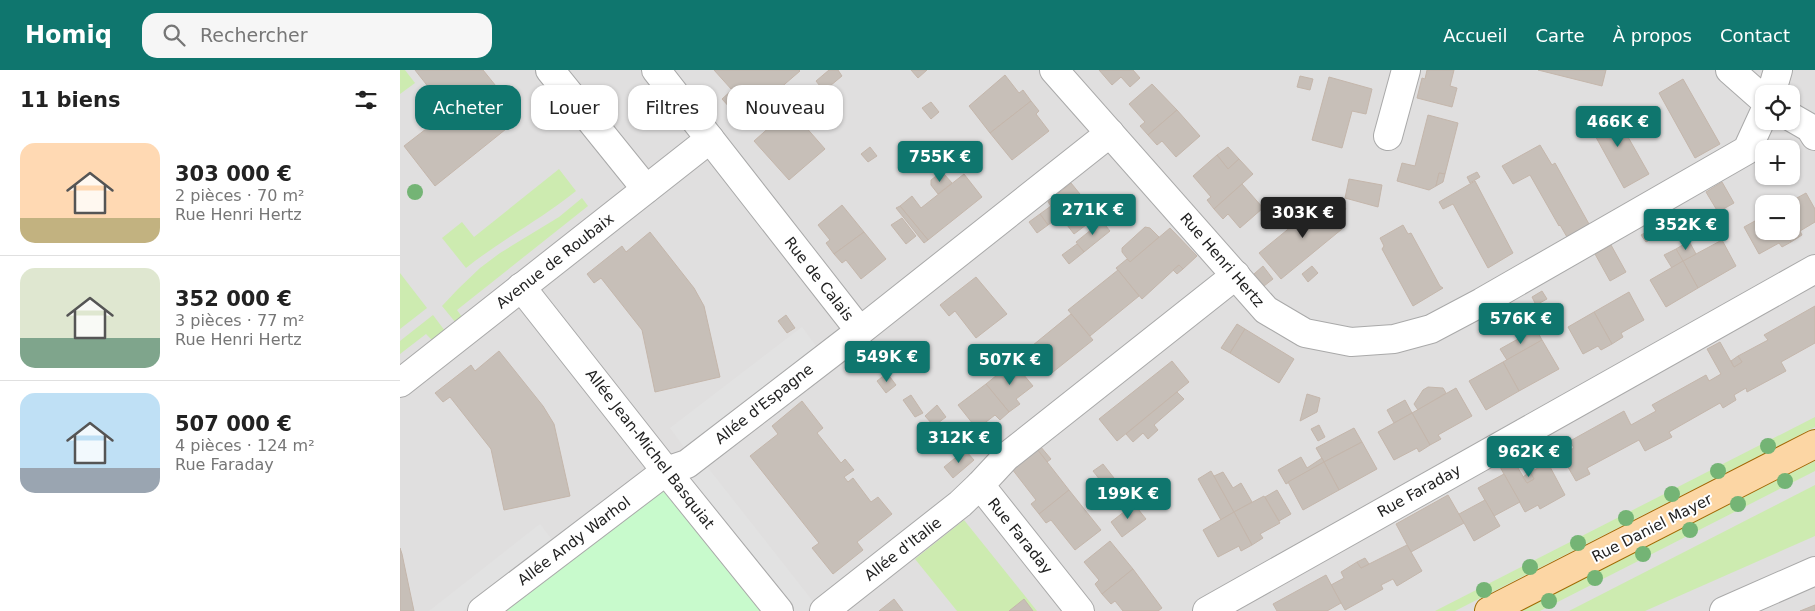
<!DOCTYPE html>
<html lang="fr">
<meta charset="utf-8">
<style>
:root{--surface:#fff;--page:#f6f6f6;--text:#222;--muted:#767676;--line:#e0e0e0;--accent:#0f766e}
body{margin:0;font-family:"DejaVu Sans",sans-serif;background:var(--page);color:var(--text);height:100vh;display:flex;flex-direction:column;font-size:19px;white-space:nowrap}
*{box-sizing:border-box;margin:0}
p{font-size:16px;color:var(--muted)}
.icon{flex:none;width:28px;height:28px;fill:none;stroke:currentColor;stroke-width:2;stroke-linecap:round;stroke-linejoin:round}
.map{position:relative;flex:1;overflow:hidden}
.side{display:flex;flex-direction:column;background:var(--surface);width:400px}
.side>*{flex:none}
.guide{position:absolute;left:15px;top:15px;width:475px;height:45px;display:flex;gap:10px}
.controls{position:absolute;left:1355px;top:15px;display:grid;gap:10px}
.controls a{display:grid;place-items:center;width:45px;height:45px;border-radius:10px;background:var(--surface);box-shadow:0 1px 4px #0004;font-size:25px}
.price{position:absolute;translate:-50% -42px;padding:0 11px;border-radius:5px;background:var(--accent);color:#fff;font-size:16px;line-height:32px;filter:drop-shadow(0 1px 2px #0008)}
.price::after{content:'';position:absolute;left:50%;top:30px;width:15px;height:11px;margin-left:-8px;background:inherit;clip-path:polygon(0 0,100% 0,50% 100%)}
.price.current{background:#222;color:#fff}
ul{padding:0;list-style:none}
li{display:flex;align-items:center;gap:15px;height:125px;padding:0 20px}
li+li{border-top:1px solid var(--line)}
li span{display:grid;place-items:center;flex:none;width:140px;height:100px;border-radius:15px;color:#555}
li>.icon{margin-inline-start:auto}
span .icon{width:60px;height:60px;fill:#fffc;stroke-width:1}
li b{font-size:21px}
h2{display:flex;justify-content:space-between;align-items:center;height:60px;padding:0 20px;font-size:21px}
.tag{padding:0 18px;border-radius:15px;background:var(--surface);box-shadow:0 1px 4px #0004;font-size:18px;line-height:45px}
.tag.current{background:var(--accent);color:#fff}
header{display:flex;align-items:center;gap:30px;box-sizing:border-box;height:70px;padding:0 25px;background:var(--accent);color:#fff}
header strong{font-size:24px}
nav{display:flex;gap:28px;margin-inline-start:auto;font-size:18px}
.search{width:350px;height:45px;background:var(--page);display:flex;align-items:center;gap:12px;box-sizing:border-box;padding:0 18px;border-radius:15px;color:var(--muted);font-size:19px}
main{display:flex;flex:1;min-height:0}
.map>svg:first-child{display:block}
</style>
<header>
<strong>Homiq</strong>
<div class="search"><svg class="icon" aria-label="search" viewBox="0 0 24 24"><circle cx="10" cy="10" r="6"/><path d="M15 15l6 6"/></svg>Rechercher</div>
<nav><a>Accueil</a><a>Carte</a><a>À propos</a><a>Contact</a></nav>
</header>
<main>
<section class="side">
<h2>11 biens<svg class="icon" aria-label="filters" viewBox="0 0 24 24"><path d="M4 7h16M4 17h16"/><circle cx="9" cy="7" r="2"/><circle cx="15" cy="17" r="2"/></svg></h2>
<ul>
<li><span style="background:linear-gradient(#ffd9b3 75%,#c2b280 0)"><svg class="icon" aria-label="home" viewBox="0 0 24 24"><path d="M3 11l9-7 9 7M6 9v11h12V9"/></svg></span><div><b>303 000 €</b><p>2 pièces · 70 m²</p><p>Rue Henri Hertz</p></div></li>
<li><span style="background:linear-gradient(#dfe7d0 70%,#7fa58c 0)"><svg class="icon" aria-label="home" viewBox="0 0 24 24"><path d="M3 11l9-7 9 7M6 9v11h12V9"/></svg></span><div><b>352 000 €</b><p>3 pièces · 77 m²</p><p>Rue Henri Hertz</p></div></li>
<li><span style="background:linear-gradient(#bfe0f5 75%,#9aa5b1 0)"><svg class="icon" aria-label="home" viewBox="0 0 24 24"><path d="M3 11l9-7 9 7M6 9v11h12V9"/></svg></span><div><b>507 000 €</b><p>4 pièces · 124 m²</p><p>Rue Faraday</p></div></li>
</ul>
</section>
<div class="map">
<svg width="1415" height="541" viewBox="0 0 1415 541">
<rect width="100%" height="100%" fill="#f2efe9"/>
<path fill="#e0dfdf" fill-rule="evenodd" d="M0 0H1415V541H0ZM1364 24H1391V51H1364ZM1364 79H1391V106H1364ZM1364 134H1391V161H1364Z"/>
<g fill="#cdebb0">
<path d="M0 0H5L15 13 0 24Z"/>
<path d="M159 99 176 121C140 150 101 170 66 198L42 168 62 152 74 167Z"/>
<path d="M182 128 188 136 57 240 62 247 56 253 42 236 58 219 80 198 100 183 159 147Z"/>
<path d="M0 203 27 238 0 259Z"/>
<path d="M33 245 45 261 33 271 26 264 0 284V271Z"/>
<path d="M1415 347V357L1055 541H1035Z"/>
<path d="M1415 391V401L1140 541H1121Z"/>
<path d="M1415 415V466L1245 541H1169Z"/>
<path d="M564 450 637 541H557L515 489Z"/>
</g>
<path fill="#c8facc" d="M264 419 361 541H102Z"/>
<g fill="#e2e2e2">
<path d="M402 257 416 276 284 377 270 358Z"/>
<path d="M305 394 415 534 407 541H394L288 407Z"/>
<path d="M140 454 153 471 63 541H29Z"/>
</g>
<g fill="#c7bfb8" stroke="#c4b6ab">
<path d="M15 0H83L121 47 35 116 4 76 48 42Z"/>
<path d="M314 0H399L400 1 342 51 322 29 332 20Z"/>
<path d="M429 0H438L442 6 424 21 416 11Z"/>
<path d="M511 0H527L518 8Z"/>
<path d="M699 0H733L740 8 730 17 721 7 712 15Z"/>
<path d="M1027 0H1054L1050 16 1057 18 1052 37 1017 28 1022 8 1025 9Z"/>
<path d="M1138 0H1206L1202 16Z"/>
<path d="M605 5 619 23 623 20 631 31 590 63 569 36Z"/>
<path d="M900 6 913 9 910 20 897 17Z"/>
<path d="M929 7 972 19 966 44 952 41 942 78 912 70Z"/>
<path d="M1283 9 1320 74 1295 88 1259 23Z"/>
<path d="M752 14 777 40 748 65 740 56 745 52 729 34Z"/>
<path d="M631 31 639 41 636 44 649 61 612 90 590 63Z"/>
<path d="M531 32 539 42 531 49 522 38Z"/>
<path d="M1211 37 1249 104 1224 118 1187 51Z"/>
<path d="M390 39 425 79 389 110 354 71Z"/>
<path d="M777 40 800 66 776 87 762 71 757 75 748 65Z"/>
<path d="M1028 45 1058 53 1045 104 1039 103 1036 116 1029 120 997 111 1002 93 1015 96Z"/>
<path d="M1140 75 1152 95 1155 93 1189 154 1167 167 1160 155 1159 156 1130 105 1113 114 1102 96Z"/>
<path d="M470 77 477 86 468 92 461 84Z"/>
<path d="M828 77 839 89 828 99 817 85Z"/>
<path d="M817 85 828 99 839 89 853 104 814 139 807 130 811 127 793 106Z"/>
<path d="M1077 102 1080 107 1070 113 1067 107Z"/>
<path d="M540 103 544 104 552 113 538 124 531 115V110Z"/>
<path d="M1039 103 1045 104 1043 112 1036 116Z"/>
<path d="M564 104 582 127 528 170 500 136 512 126 521 138Z"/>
<path d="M949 109 982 115 978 137 945 128Z"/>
<path d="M1075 111 1113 183 1088 198 1053 134 1043 139 1039 132Z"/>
<path d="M1322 112 1334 133 1318 142 1306 122Z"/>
<path d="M671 113 698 146 674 164 660 146 648 155 640 144 651 136 648 132Z"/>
<path d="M842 114 863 138 840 158 828 144 823 149 814 139Z"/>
<path d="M1406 123 1415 139V152L1400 161 1402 165 1391 172 1385 161H1391V134H1386Z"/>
<path d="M938 129 946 139 934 150 942 159 881 209 859 183 920 133 926 139Z"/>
<path d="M442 135 464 162 434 184 426 173 430 170 418 155Z"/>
<path d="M500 136 528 170 524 173 496 138Z"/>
<path d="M640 144 648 155 637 163 629 152Z"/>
<path d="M1364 146V161H1385L1391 172 1382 177 1379 173 1359 184 1344 157Z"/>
<path d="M502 148 516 166 506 174 491 155Z"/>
<path d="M702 151 710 161 684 182 676 172Z"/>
<path d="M1003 155 1008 164 1011 163 1040 216 1043 218 1013 236 982 179 984 176 980 168Z"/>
<path d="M745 157 750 158 759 167 730 192 722 182V178Z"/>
<path d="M770 158 797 186 783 199 779 195 742 229 716 198 727 189 730 192Z"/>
<path d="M1254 158 1258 165 1246 172 1241 165Z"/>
<path d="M250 162 294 218 304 236 320 307 255 322 242 260 201 208 194 213 187 204 222 176 226 182Z"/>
<path d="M464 162 486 189 461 209 446 190 442 193 434 184Z"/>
<path d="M1322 170 1336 196 1298 218 1283 191Z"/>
<path d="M1289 171 1296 184 1283 191 1276 179Z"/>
<path d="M677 174 684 182 669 194 662 185Z"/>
<path d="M1211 175 1226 202 1210 211 1195 184Z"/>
<path d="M1276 179 1283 191 1272 198 1264 185Z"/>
<path d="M1283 191 1298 218 1266 237 1250 210Z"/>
<path d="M779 195 783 199 777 204 773 200Z"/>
<path d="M863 196 873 209 864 216 854 204Z"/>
<path d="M912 196 918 203 908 212 902 204Z"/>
<path d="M718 200 739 226 690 266 668 240Z"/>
<path d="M576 207 607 244 576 268 555 241 549 246 540 235Z"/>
<path d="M1142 221 1147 229 1136 235 1132 227Z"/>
<path d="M1229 222 1244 250 1221 263 1223 267 1212 274 1194 242Z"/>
<path d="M1415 236V273L1381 292 1386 301 1347 322 1346 318 1334 325 1336 330 1323 338 1320 333 1269 362 1272 367 1245 381 1239 370 1187 398 1190 404 1176 411 1161 385 1174 378 1170 371 1224 341 1231 355 1256 341 1252 335 1306 305 1309 311 1321 304 1307 279 1320 272 1334 297 1342 292 1338 286 1368 270 1364 265Z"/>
<path d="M1194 242 1212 274 1201 280 1198 276 1183 284 1168 257Z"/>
<path d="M671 244 693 270 648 306 627 280Z"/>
<path d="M386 245 395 258 387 263 378 251Z"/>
<path d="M837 254 845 259 830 283 821 278Z"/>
<path d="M845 259 894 289 879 313 830 283Z"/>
<path d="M1136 259 1142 270 1107 290 1100 279Z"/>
<path d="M1142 270 1159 299 1119 321 1103 292Z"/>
<path d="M99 281 143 336 154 354 170 426 104 440 91 379 50 327 43 332 35 323 71 295 75 301Z"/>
<path d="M1338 286 1342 292 1334 297 1331 291Z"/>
<path d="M772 291 789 312 717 371 699 349Z"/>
<path d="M613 292 633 316 616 329 620 334 609 342 586 314Z"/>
<path d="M1103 292 1119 321 1086 340 1069 311Z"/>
<path d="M487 303 496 315 486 323 477 311Z"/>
<path d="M586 314 609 342 600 350 595 345 577 359 558 335Z"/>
<path d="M1028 317 1043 318 1046 323 1018 340 1014 334 1023 320Z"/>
<path d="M1056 318 1072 346 1038 365 1041 369 1030 375 1012 343Z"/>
<path d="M777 322 784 329 754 355 758 360 748 369 743 363 733 372 726 364Z"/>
<path d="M907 324 920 328 917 342 900 351Z"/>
<path d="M511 325 523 343 515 347 503 330Z"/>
<path d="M1005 330 1012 343 994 353 987 340Z"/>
<path d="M402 331 423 358 417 363 441 393 445 389 454 400 444 407 448 412 453 408 471 432 478 427 492 444 457 472 463 480 433 504 412 478 419 473 350 386 378 364 372 356Z"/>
<path d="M537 335 546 347 534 356 525 346Z"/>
<path d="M1012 343 1030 375 1019 382 1017 378 994 390 978 362Z"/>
<path d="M919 355 925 367 918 371 911 359Z"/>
<path d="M954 358 962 372 924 392 916 378Z"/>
<path d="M962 372 977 399 939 420 924 392Z"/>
<path d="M640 376 651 389 647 392 637 379Z"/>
<path d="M637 379 669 420 639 444 631 434 636 430 612 399Z"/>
<path d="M565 380 574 390 553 408 544 397Z"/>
<path d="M901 387 907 398 922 388 924 392 886 414 878 400Z"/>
<path d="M1112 388 1127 413 1134 409 1130 402 1148 393 1165 425 1140 439 1138 435 1125 442 1099 395Z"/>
<path d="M924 392 939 420 903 440 888 412Z"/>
<path d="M703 394 714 408 704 415 693 401Z"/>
<path d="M811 401 834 442 821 450 798 409Z"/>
<path d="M823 402 833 418 841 413 852 432 834 442 814 406Z"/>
<path d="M1130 402 1134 409 1127 413 1123 407Z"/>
<path d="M1104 404 1120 432 1094 446 1078 418Z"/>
<path d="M669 420 701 460 675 480 651 450 646 453 639 444Z"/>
<path d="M877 420 891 444 879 451 865 427Z"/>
<path d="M1048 425 1064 453 1011 482 996 454Z"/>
<path d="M864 426 880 453 860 464 863 468 852 475 834 442Z"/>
<path d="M1085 430 1100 456 1074 471 1059 444Z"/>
<path d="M734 434 746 449 722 467 711 452Z"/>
<path d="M834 442 852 475 841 481 839 476 818 487 803 460Z"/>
<path d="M710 471 733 499 702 524 695 514 699 510 684 492Z"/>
<path d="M1007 475 1022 501 997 516 993 509 981 515 983 519 945 540 931 515 944 508 941 502 957 492 961 498Z"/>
<path d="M0 478 2 484 14 541H0Z"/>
<path d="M965 488 969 494 961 498 957 492Z"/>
<path d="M733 499 762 538 758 541H723L715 531 711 534 702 524Z"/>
<path d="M926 505 941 533 927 541H877L873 534Z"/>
<path d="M494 529 503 541H479Z"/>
<path d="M624 529 633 541H609Z"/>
<path d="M1415 535V541H1400Z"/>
</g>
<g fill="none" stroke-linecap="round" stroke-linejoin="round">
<defs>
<g id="minor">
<path d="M150 0 246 119"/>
<path d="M256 0 460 261 710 63"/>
<path d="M654 0 866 240 905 263 951 272 994 269 1031 259 1082 232 1347 80 1364 43"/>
<path d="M1330 0 1364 30"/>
<path d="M1371 24 1378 0"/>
<path d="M1391 47 1410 58 1415 66"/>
<path d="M988 66 1006 0"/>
<path d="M121 217 266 401 379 541"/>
<path d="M0 313 310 69"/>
<path d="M82 541 266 401 287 394 460 261"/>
<path d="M424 541 560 434 580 415"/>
<path d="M680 541 580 415 606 387 836 205"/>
<path d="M807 541 1415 199"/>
<path d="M1324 541 1415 501"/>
</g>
<path id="major" d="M1089 541 1415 374"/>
</defs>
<use href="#minor" stroke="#a9a9a9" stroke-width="30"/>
<use href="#major" stroke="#a06b00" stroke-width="30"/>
<use href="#minor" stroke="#fff" stroke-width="28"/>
<use href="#major" stroke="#fcd6a4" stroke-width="28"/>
</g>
<g fill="#74b475">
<circle cx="15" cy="122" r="8"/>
<circle cx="1368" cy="376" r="8"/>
<circle cx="1318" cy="401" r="8"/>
<circle cx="1385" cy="411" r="8"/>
<circle cx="1272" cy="424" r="8"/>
<circle cx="1338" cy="434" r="8"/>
<circle cx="1226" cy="448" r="8"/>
<circle cx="1290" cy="460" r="8"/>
<circle cx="1178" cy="473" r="8"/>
<circle cx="1243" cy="484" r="8"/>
<circle cx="1130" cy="497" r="8"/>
<circle cx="1195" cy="508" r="8"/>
<circle cx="1084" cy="520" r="8"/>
<circle cx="1149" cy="531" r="8"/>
</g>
<g text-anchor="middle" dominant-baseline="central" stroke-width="4" stroke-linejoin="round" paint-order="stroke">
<g font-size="15" fill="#222" stroke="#fff">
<text transform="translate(822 190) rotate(49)">Rue Henri Hertz</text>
<text transform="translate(155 191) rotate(-38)">Avenue de Roubaix</text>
<text transform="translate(419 209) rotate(52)">Rue de Calais</text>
<text transform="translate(364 334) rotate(-38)">Allée d'Espagne</text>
<text transform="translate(250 379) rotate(52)">Allée Jean-Michel Basquiat</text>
<text transform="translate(1019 421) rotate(-29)">Rue Faraday</text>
<text transform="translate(1252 458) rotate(-27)">Rue Daniel Mayer</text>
<text transform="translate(620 466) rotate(51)">Rue Faraday</text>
<text transform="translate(174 471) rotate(-37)">Allée Andy Warhol</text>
<text transform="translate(503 479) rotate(-38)">Allée d'Italie</text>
</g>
</g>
</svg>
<div class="controls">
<a><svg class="icon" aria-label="locate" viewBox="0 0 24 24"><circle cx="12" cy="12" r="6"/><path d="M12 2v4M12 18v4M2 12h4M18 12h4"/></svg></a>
<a>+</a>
<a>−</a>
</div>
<b class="price" style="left:1218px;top:78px">466K €</b>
<b class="price" style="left:540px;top:113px">755K €</b>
<b class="price" style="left:693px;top:166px">271K €</b>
<b class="price current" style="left:903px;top:169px">303K €</b>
<b class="price" style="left:1286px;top:181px">352K €</b>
<b class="price" style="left:1121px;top:275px">576K €</b>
<b class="price" style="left:487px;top:313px">549K €</b>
<b class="price" style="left:610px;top:316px">507K €</b>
<b class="price" style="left:559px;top:394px">312K €</b>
<b class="price" style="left:1129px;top:408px">962K €</b>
<b class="price" style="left:728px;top:450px">199K €</b>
<div class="guide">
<a class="tag current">Acheter</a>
<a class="tag">Louer</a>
<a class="tag">Filtres</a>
<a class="tag">Nouveau</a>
</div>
</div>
</main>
